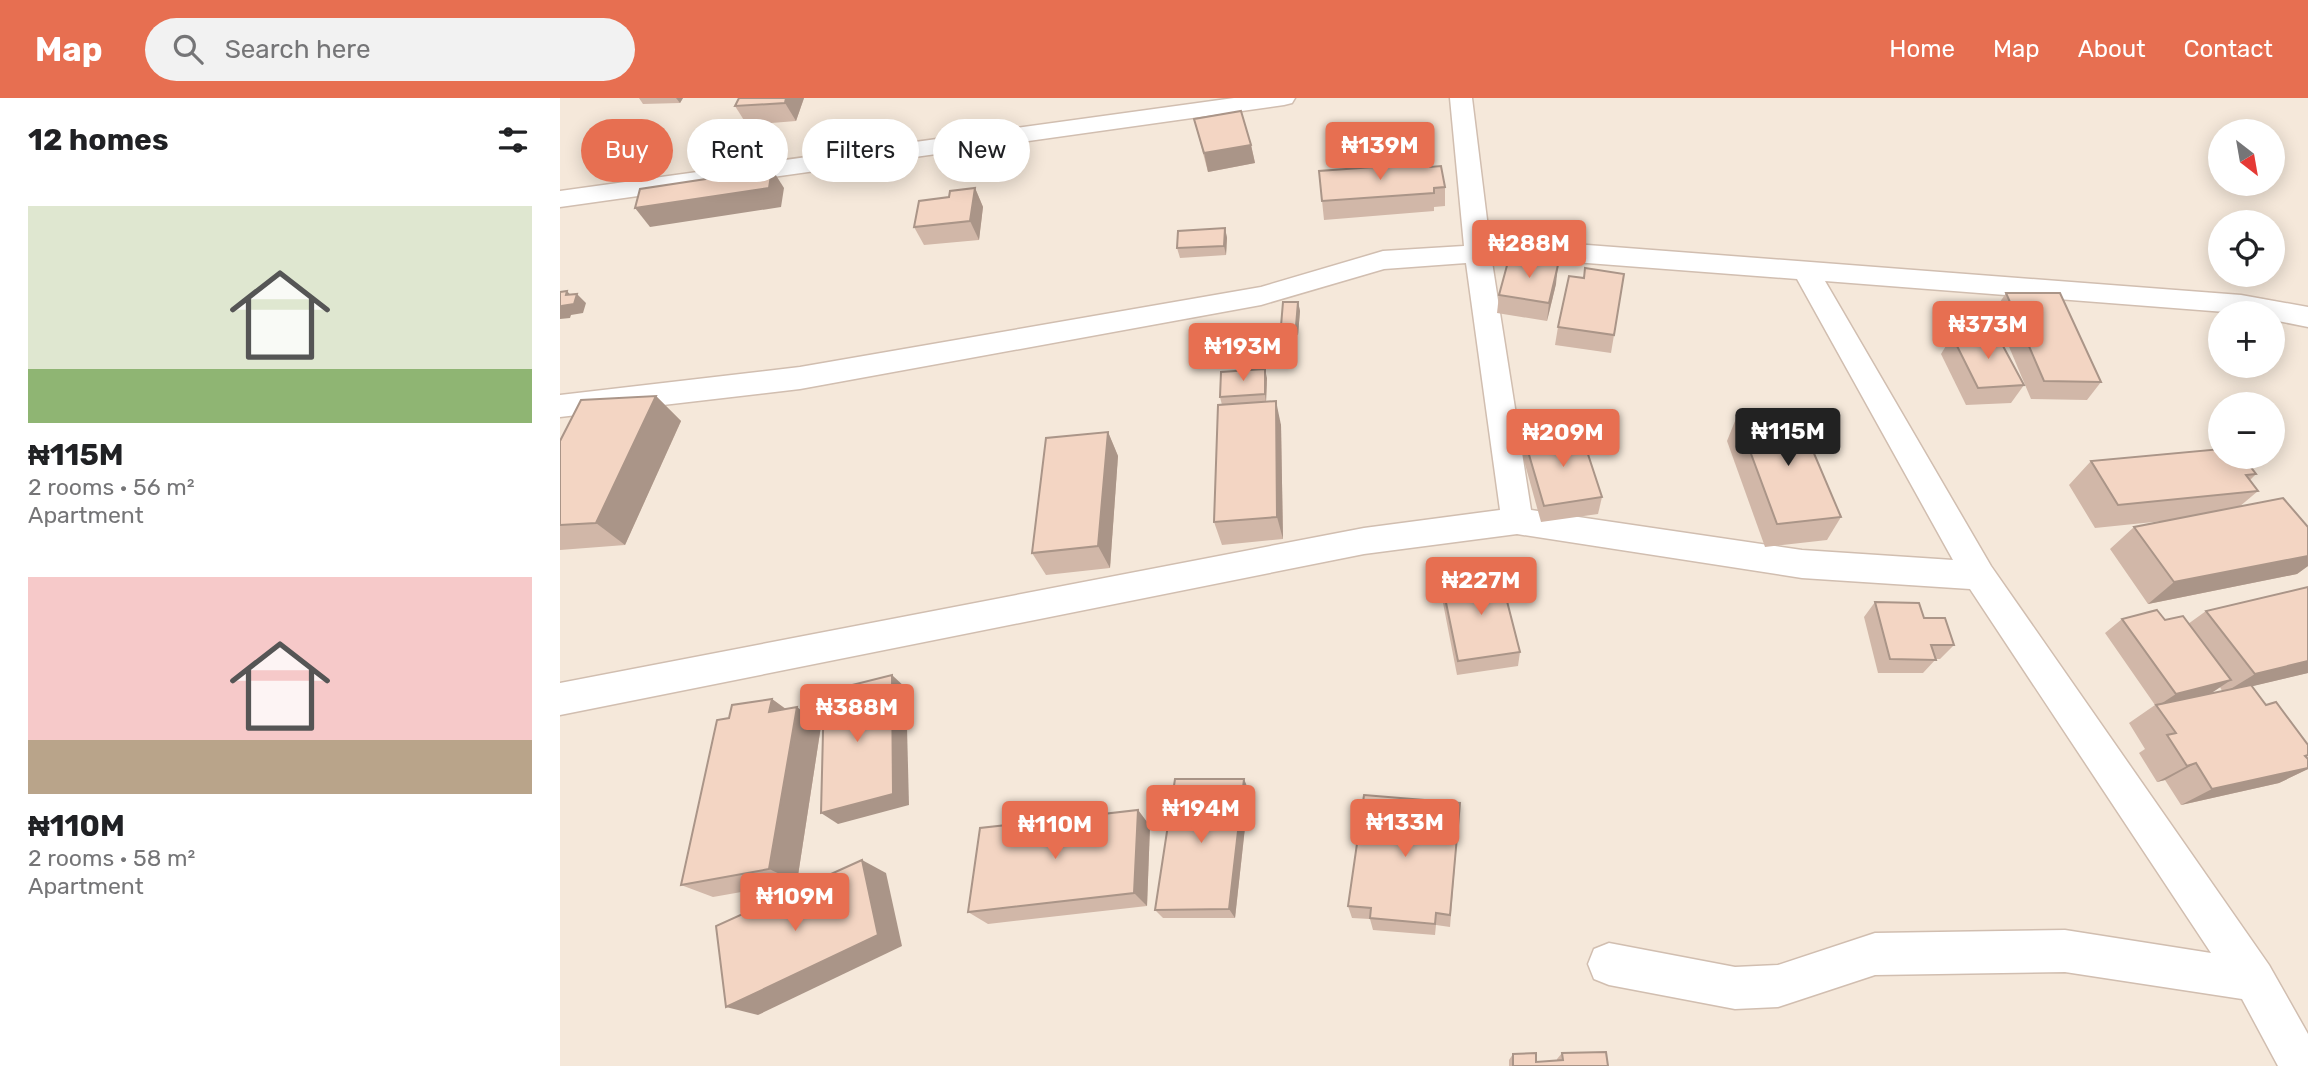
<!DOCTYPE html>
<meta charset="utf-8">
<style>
:root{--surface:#fff;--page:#f2f2f2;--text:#202124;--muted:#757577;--accent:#e76f51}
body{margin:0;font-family:Rubik,sans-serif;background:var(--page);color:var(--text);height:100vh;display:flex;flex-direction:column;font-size:26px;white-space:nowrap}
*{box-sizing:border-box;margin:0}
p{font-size:23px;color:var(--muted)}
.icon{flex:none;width:38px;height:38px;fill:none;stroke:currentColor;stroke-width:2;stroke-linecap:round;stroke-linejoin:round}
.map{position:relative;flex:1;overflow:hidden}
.details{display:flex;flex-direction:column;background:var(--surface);width:560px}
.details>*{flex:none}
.top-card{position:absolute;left:21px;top:21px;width:665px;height:63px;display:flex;gap:14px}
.needle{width:46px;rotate:149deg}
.fabs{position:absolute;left:1648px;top:21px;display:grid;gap:14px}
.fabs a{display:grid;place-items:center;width:77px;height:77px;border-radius:50%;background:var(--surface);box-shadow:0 4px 18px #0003;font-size:35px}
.price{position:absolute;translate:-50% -60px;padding:0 16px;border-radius:7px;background:var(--accent);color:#fff;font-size:23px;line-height:46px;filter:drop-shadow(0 2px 4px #0008)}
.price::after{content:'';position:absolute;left:50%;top:42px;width:21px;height:16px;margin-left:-10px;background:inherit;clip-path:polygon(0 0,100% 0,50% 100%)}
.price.selected{background:#222;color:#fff}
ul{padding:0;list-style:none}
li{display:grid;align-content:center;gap:14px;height:371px;padding:0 28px}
li span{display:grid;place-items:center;height:217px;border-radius:0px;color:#555}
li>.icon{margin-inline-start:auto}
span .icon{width:126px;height:126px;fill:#fffc;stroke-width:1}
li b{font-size:30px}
h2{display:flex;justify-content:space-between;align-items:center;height:84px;padding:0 28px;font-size:30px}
.chip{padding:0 24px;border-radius:32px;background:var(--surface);box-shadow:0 4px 18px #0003;font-size:24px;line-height:63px}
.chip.selected{background:var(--accent);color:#fff}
header{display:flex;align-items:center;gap:42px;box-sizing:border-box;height:98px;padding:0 35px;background:var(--accent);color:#fff}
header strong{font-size:33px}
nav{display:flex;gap:38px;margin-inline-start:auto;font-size:24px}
.search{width:490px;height:63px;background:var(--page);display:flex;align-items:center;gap:18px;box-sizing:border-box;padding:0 24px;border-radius:38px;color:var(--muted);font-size:26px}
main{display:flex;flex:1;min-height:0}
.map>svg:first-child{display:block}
</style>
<header>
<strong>Map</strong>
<div class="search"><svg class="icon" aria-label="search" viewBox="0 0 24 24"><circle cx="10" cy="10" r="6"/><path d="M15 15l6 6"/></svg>Search here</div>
<nav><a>Home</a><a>Map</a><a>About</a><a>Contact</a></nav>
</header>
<main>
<section class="details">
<h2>12 homes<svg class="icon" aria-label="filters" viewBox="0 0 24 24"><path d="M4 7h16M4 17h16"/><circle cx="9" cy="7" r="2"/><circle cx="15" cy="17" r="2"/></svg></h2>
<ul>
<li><span style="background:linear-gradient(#dfe7d0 75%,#8fb573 0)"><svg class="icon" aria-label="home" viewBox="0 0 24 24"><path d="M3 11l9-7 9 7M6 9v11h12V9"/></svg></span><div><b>₦115M</b><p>2 rooms · 56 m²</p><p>Apartment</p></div></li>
<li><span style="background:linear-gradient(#f6c9c9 75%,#b9a48a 0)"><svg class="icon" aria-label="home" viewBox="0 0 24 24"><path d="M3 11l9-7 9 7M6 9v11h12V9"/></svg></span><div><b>₦110M</b><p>2 rooms · 58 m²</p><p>Apartment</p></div></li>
</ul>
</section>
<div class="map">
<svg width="1748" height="968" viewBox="0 0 1748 968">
<rect width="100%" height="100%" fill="#fdf6ec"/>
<path fill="#f5e8da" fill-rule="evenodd" d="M0 0H1748V968H0ZM1661 33H1713V86H1661ZM1661 124H1713V177H1661ZM1661 215H1713V268H1661ZM1661 306H1713V359H1661Z"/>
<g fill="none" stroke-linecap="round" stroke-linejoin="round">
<defs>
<g id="minor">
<path d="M674 0H735L732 5 724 7 0 109V93Z"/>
<path d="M890 0H912L930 146 975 143 1681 197 1748 209V229L1713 222V215H1678L1265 183 1431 468 1709 867 1748 936V968H1718L1682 901 1505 874 1315 877 1218 909 1175 911 1049 887 1034 881 1028 866 1034 851 1049 845 1175 869 1218 867 1315 835 1505 832 1651 855 1410 491 1242 480 957 436 804 456 0 617V585L804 430 940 412 906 165 824 171 701 207 240 291 0 319V297L240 269 701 189 823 153 904 148ZM975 161 1237 181 1393 462 1242 452 971 412 932 164Z"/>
</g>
</defs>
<use href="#minor" stroke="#d1beb0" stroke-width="3"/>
<use href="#minor" fill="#fff" fill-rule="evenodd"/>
</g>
<g fill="#d1b7a8" fill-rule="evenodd">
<path d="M79 0H123L120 5 83 6Z"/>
<path d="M179 0H244L236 23 187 27 175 8Z"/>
<path d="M634 21 691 47 695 65 648 74Z"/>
<path d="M870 69 885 89V108L874 109V113L764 122 759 73Z"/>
<path d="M415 90 423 109 419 142 364 147 354 129 389 99Z"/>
<path d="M665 130 667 140 666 157 620 160 617 150Z"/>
<path d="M1024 180 1054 237 1051 255 995 247 998 229Z"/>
<path d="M996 186 987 223 937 215 939 197Z"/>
<path d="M1446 195 1541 284 1527 302 1471 301 1434 213Z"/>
<path d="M738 204 740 213 738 237H723L721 228Z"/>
<path d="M1392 238 1464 287 1451 305 1406 307 1381 256Z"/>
<path d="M707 280 706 303 721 327 723 441 662 447 654 424 662 307 660 299Z"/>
<path d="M96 298 121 323 65 447 0 452V343Z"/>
<path d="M1177 318 1281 419 1267 442 1205 449 1167 343Z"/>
<path d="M548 334 558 358 550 470 486 477 472 455Z"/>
<path d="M965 343 1042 399 1038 416 981 424 963 359Z"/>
<path d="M1531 363 1696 376 1690 382 1698 393 1679 409 1748 429V468L1737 476 1588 506 1550 451 1574 429 1603 423 1535 430 1509 387Z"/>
<path d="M903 478 960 554 958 568 897 577 883 505V490L903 487Z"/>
<path d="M1748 489V575L1692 588 1706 607 1748 647V658L1746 659 1748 661V671L1719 685 1621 707 1605 682 1597 684 1579 655 1585 651 1569 625 1595 607 1545 535 1562 521 1605 522 1628 526 1646 513ZM1660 589 1662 593 1650 595Z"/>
<path d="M1315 504 1364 520 1394 547 1380 561H1376L1363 575H1318L1304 519Z"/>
<path d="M212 601 226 611 261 628 237 784 153 799 121 787 169 620Z"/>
<path d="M689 693 675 820H603L595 812Z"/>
<path d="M900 705 890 829 876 827 875 837 813 832 810 821 792 820 788 808Z"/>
<path d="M578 712 590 728 587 808 428 826 408 814Z"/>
<path d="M1002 955 1048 968H949V962L953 956 976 964 997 963V961Z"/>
</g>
<g fill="#aa9588">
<path d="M116 0H123L120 5Z"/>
<path d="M226 0H244L236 23 225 5Z"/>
<path d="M691 47 695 65 648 74 644 55Z"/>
<path d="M212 71 224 90 221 109 90 129 75 110Z"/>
<path d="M415 90 423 109 419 142 410 123Z"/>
<path d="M665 130 667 140 666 157 664 148Z"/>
<path d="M998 167 996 186 987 223 989 205Z"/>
<path d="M7 193 15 202 17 196 26 205 23 215 11 217 10 220 0 221V211Z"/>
<path d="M738 204 740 213 738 237 736 228Z"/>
<path d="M705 271 707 280 706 305 705 296Z"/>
<path d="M96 298 121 323 65 447 36 425Z"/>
<path d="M716 303 721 327 723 441 717 419Z"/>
<path d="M548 334 558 358 550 470 538 448Z"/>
<path d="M1748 458V468L1737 476 1588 506 1614 484Z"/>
<path d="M1748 563V575L1664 595 1695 576Z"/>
<path d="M332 577 346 590 349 707 278 726 261 715Z"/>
<path d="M1671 582 1650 596 1596 609 1616 596Z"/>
<path d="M212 601 235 618 237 609 261 628 237 784 209 771V614Z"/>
<path d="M1636 665 1605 682 1597 684 1627 668Z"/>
<path d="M1748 670V671L1719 685 1621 707 1652 691Z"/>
<path d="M684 681 689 693 675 820 669 811Z"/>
<path d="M578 712 590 728 587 808 574 795Z"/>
<path d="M302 762 326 775 342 848 198 917 166 909Z"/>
</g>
<g fill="#f3d5c3" stroke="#aa9588" stroke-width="2">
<path d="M179 0H226L225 5 175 8Z"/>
<path d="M681 13 691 47 644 55 634 21Z"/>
<path d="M869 65 870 69 881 68 885 89 874 90V95L762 103 759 73Z"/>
<path d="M212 71 209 90 75 110 80 91Z"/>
<path d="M415 90 410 123 354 129 359 103 389 99 390 93Z"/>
<path d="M665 130 664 148 617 150 618 133Z"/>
<path d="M949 160 998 167 989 205 939 197Z"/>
<path d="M1025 170 1064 176 1054 237 998 229 1009 178 1024 180Z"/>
<path d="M7 193 6 197 17 196 14 206 2 208 1 211H0V194Z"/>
<path d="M1446 195H1500L1541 284 1484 283Z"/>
<path d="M723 204H738L736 228H721Z"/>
<path d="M1436 235 1464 287 1418 290 1392 238Z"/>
<path d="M705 271V296L660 299 661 274Z"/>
<path d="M96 298 36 425 0 427V343L21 302Z"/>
<path d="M716 303 717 419 654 424 658 307Z"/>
<path d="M1236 313 1281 419 1217 426 1177 318Z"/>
<path d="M548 334 538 448 472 455 486 340Z"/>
<path d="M1021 335 1042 399 984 408 965 343Z"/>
<path d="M1661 351V359H1683L1696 376 1686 377 1698 393 1558 407 1531 363Z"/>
<path d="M1723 400 1748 429V458L1614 484 1574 429Z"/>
<path d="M939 472 960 554 898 563 883 490 905 487 903 478Z"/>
<path d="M1748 489V563L1695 576 1646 513Z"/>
<path d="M1315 504 1359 505 1364 520H1385L1394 547H1371L1376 562 1330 561Z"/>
<path d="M1597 512 1605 522 1623 518 1671 582 1616 596 1562 521Z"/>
<path d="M332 577 333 696 261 715 264 594Z"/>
<path d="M1691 587 1706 607 1716 604 1748 647V657L1745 658 1748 661V670L1652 691 1636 665 1627 668 1607 637 1616 635 1596 607Z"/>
<path d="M212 601 209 614 237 609 209 771 121 787 157 622 169 620 172 607Z"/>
<path d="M615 681H684L669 811 595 812Z"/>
<path d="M804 697 900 705 890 817 876 815 875 826 810 820 811 810 788 808Z"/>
<path d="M578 712 574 795 408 814 420 730Z"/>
<path d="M302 762 318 837 166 909 156 828Z"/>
<path d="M1046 954 1048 968H953V956L976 955V964L1003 962 1002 955Z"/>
</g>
</svg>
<div class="fabs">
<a><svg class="needle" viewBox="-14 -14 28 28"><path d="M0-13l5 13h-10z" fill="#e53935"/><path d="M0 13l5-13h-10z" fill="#757577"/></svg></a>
<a><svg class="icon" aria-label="locate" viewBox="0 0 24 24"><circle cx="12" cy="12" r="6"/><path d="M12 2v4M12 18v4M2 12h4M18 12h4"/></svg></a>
<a>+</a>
<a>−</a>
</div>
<b class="price" style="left:820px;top:84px">₦139M</b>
<b class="price" style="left:969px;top:182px">₦288M</b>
<b class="price" style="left:1428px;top:263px">₦373M</b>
<b class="price" style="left:683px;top:285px">₦193M</b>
<b class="price selected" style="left:1228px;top:370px">₦115M</b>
<b class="price" style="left:1003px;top:371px">₦209M</b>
<b class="price" style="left:921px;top:519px">₦227M</b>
<b class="price" style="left:297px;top:646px">₦388M</b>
<b class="price" style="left:641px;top:747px">₦194M</b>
<b class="price" style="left:845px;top:761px">₦133M</b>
<b class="price" style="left:495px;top:763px">₦110M</b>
<b class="price" style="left:235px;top:835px">₦109M</b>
<div class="top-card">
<a class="chip selected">Buy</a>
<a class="chip">Rent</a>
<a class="chip">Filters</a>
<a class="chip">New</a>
</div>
</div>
</main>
